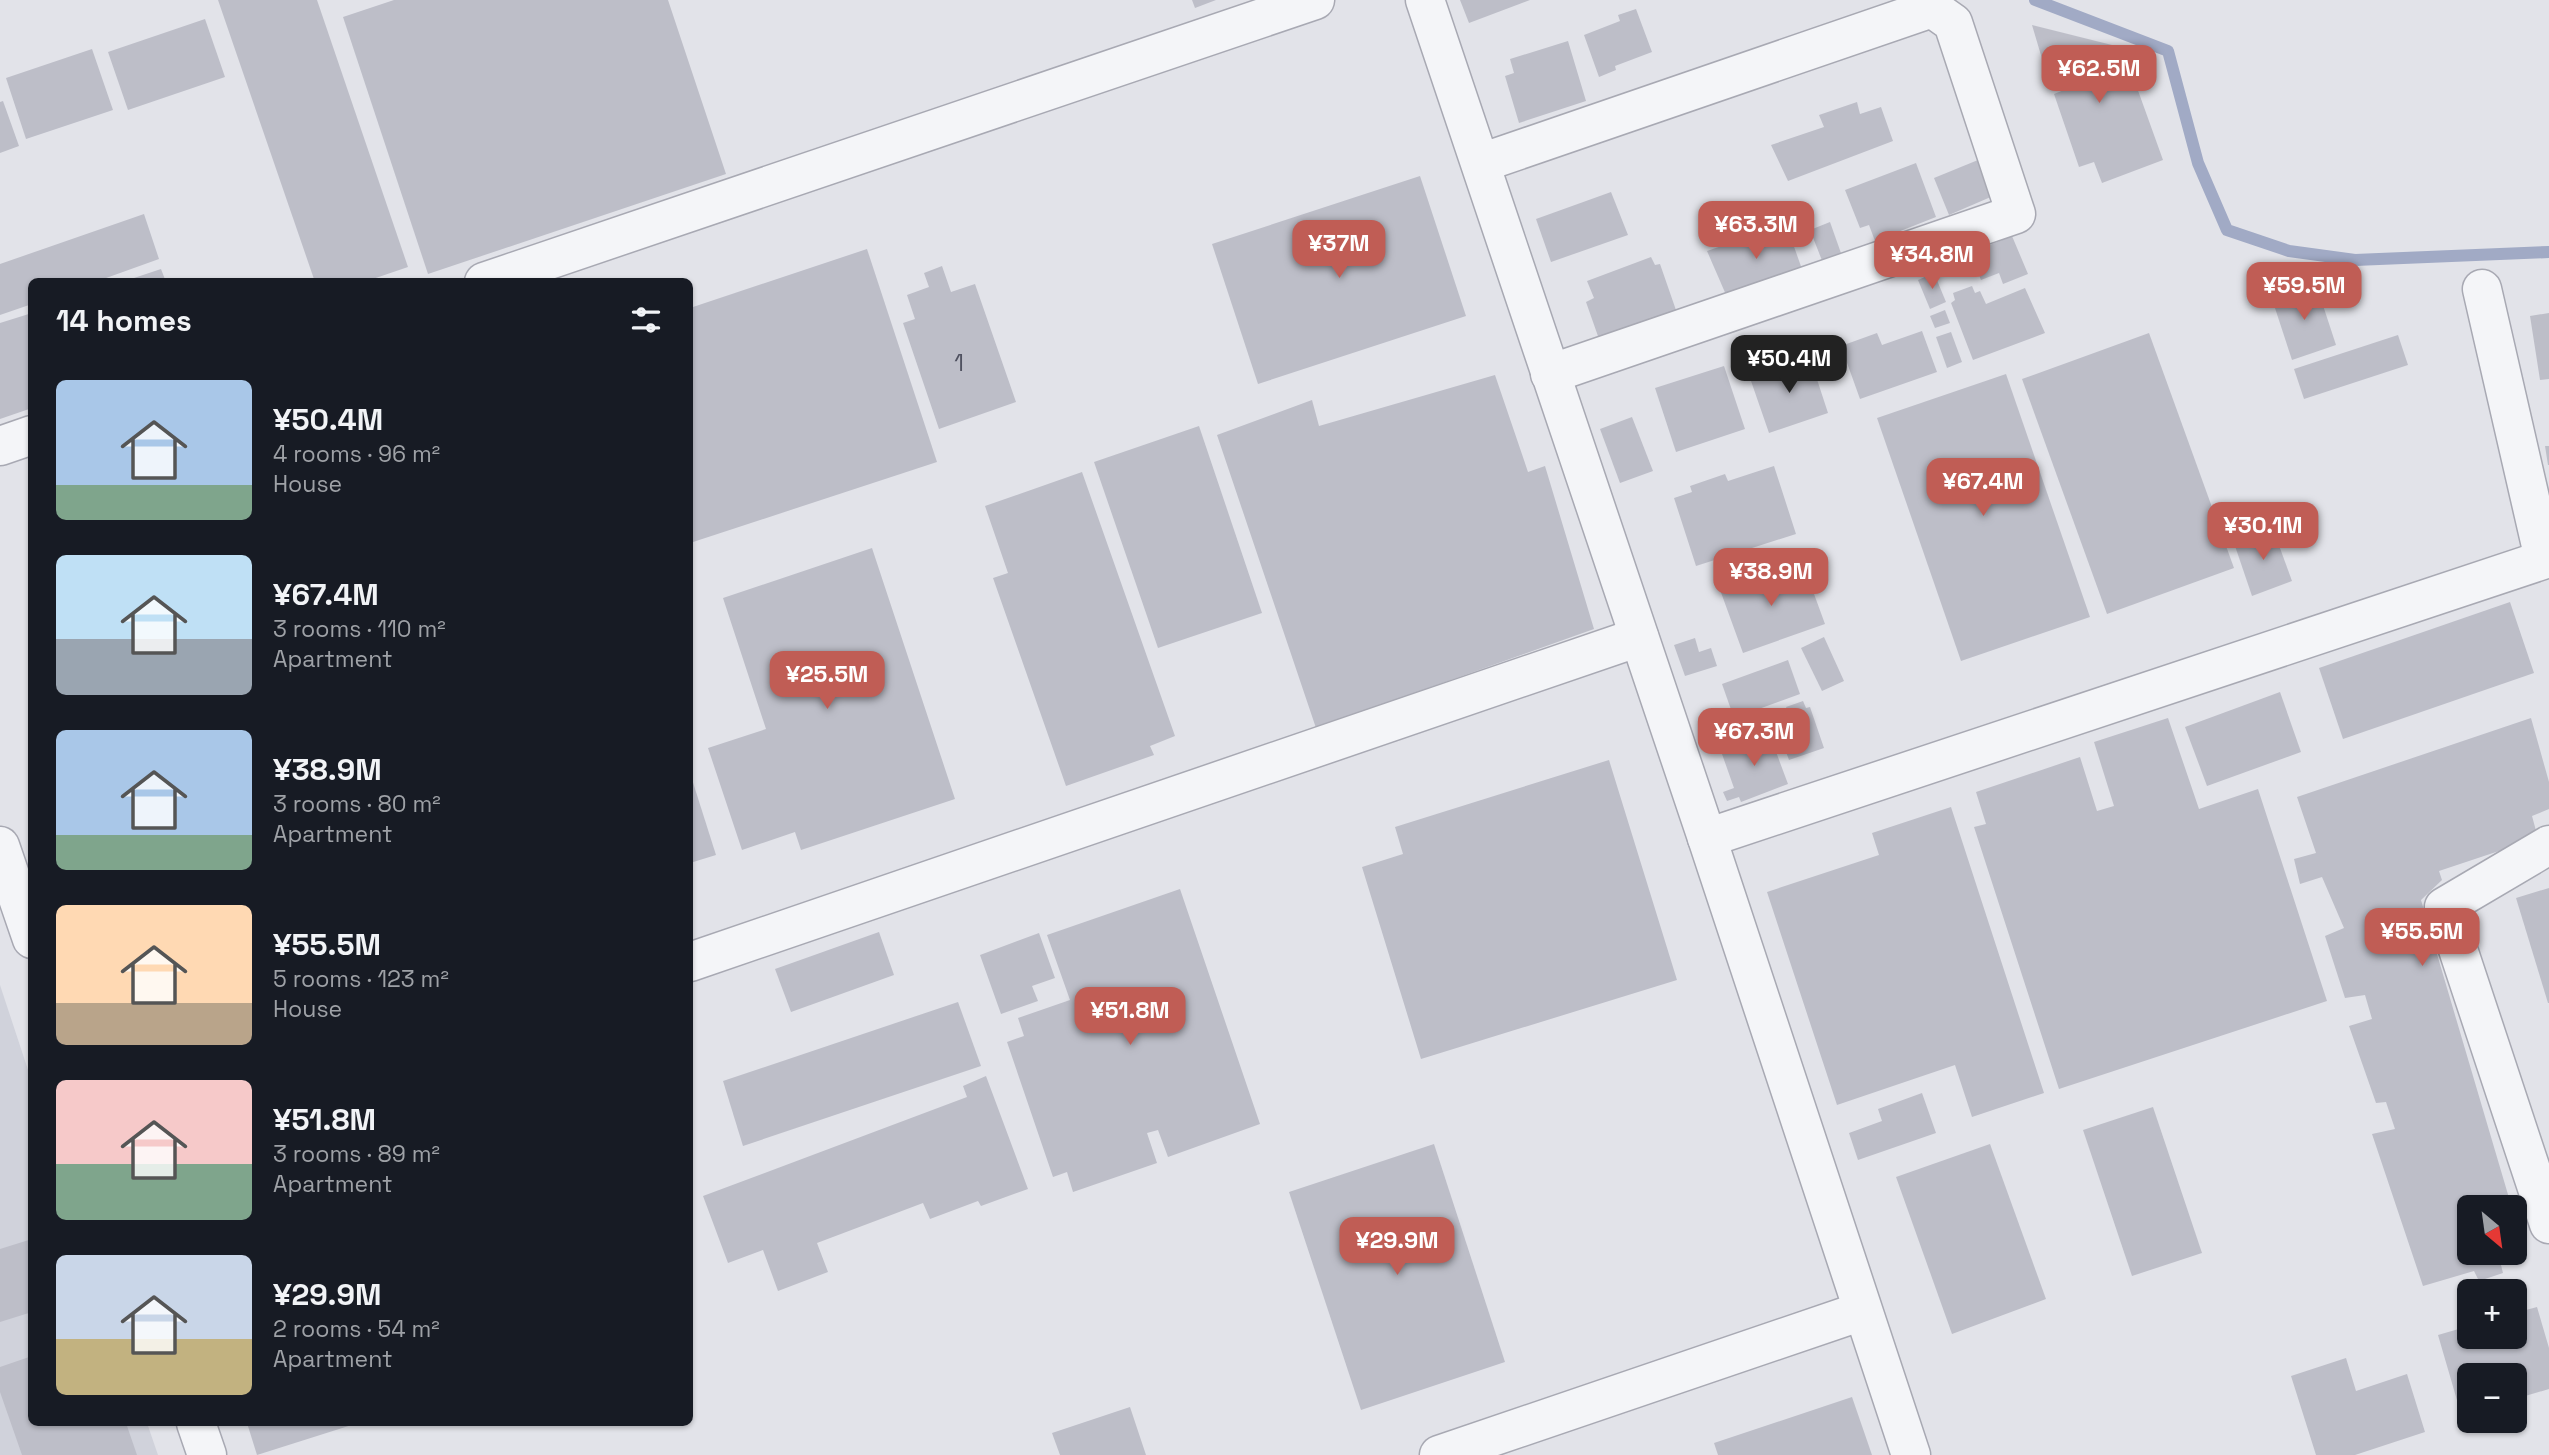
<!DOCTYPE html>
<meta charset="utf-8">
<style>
:root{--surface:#171b24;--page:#242831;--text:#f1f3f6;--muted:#9ea1a6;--accent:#c05d55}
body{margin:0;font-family:"Space Grotesk",sans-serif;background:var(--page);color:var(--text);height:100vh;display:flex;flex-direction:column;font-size:26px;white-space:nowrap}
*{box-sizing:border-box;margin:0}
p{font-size:23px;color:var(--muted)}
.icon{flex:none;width:38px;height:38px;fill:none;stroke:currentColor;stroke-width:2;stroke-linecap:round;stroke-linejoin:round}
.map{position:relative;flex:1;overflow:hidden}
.sheet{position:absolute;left:28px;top:278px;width:665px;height:1148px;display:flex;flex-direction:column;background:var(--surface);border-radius:10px;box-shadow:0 2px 5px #0004}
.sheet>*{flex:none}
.needle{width:46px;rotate:151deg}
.tools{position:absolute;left:2457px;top:1195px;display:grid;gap:14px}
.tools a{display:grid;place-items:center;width:70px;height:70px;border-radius:10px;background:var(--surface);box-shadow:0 2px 5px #0004;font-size:35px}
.price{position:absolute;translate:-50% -60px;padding:0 16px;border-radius:14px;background:var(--accent);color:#fff;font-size:23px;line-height:46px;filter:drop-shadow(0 2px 4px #0008)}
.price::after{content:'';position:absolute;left:50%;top:42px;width:21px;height:16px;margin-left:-10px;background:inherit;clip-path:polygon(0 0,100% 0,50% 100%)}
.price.on{background:#222;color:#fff}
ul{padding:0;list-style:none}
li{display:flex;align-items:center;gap:21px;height:175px;padding:0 28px}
li span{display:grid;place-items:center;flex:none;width:196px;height:140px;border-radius:10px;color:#555}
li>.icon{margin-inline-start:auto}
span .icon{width:84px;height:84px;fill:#fffc;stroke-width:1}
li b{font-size:30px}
h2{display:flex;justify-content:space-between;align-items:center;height:84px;padding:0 28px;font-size:30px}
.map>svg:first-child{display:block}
</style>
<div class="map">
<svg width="2549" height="1455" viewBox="0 0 2549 1455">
<rect width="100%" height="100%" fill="#e2e3e9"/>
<path fill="#d0d2db" d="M0 985 31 1079 32 1423H147L158 1455H0Z"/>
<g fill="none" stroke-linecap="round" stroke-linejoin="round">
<path stroke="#a1aac5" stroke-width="12" d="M2035 0 2168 51 2198 163 2227 230 2289 251 2355 260 2549 252"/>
</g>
<g fill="#bdbec8">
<path d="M218 0H317L408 267 364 282H315Z"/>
<path d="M394 0H668L726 174 428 274 343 17Z"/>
<path d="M1192 0H1216L1195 8Z"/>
<path d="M1460 0H1530L1469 23Z"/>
<path d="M1636 9 1652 52 1615 66 1616 70 1599 77 1584 35 1620 21 1618 15Z"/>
<path d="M205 19 225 77 128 110 108 52Z"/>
<path d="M2032 25 2112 45 2124 73 2131 71 2163 160 2102 183 2094 162 2079 167 2054 94 2064 90 2053 60 2043 62Z"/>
<path d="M1568 41 1586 101 1519 123 1505 76 1514 73 1510 59Z"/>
<path d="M92 49 113 110 26 139 6 78Z"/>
<path d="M3 101 19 146 0 153V102Z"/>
<path d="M1857 102 1860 114 1881 107 1893 141 1788 181 1771 145 1824 127 1819 115Z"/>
<path d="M1978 160 1993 196 1949 215 1934 178Z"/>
<path d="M1916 163 1936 217 1875 241 1869 225 1860 228 1845 190Z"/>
<path d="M1420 176 1466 316 1258 384 1212 244Z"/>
<path d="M1611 192 1628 235 1551 262 1536 219Z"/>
<path d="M144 214 159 259 95 282H32V304L0 315V264Z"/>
<path d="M1830 222 1842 256 1823 263 1810 230Z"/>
<path d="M1786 224 1803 272 1727 297 1707 251Z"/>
<path d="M2012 236 2028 274 2003 284 1999 273 1981 280 1970 253Z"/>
<path d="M867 249 937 462 690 543V308Z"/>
<path d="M1651 257 1655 265 1660 264 1677 313 1599 339 1586 302 1594 298 1587 281Z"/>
<path d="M942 266 951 292 975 284 1016 402 939 429 903 323 915 319 907 295 929 287 924 273Z"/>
<path d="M161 269 166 282H125V281Z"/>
<path d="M1934 273 1946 302 1930 309 1918 280Z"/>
<path d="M2316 284 2336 345 2292 360 2272 299Z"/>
<path d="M1972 286 1975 293 1980 291 1986 304 2025 288 2045 333 1973 360 1951 303 1955 300 1953 293Z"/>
<path d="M1945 310 1950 323 1935 328 1930 316Z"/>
<path d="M32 313V408L0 419V323Z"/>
<path d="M2549 313V379L2540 380 2530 316Z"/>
<path d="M1922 331 1937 372 1860 399 1841 346 1877 333 1882 345Z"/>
<path d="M1951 332 1962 362 1947 368 1936 337Z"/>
<path d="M2149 333 2234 568 2107 614 2022 379Z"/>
<path d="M2398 335 2408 365 2304 399 2294 369Z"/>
<path d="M1793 357 1797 366 1811 361 1828 413 1769 433 1751 381 1769 375 1766 366Z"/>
<path d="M1724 366 1745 429 1676 452 1655 388Z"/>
<path d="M2006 374 2090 617 1961 661 1877 418Z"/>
<path d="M1495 375 1528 472 1545 466 1594 629 1316 728 1217 435 1312 400 1319 426Z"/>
<path d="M1632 417 1653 471 1620 483 1600 429Z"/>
<path d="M1199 426 1262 613 1158 648 1094 462Z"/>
<path d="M2545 446H2549V465H2548Z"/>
<path d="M1774 466 1796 534 1696 566 1674 498 1692 492 1690 486 1725 474 1728 481Z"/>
<path d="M1082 472 1175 736 1150 746 1154 755 1066 786 993 578 1008 573 985 506Z"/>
<path d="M2273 529 2292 581 2252 596 2234 543Z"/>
<path d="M872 548 955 799 801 850 795 832 742 850 708 748 766 729 723 598Z"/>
<path d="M1780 565 1785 580 1806 572 1825 624 1743 653 1719 587Z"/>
<path d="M2510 602 2534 673 2343 739 2319 668Z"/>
<path d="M1824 637 1844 681 1822 691 1801 648Z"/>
<path d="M1695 638 1699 652 1711 648 1717 666 1685 676 1674 645Z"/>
<path d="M1788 660 1800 694 1734 718 1722 684Z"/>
<path d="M2280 692 2301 752 2207 786 2185 727Z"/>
<path d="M1803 701 1806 708 1810 707 1824 748 1789 760 1774 719 1789 714 1786 707Z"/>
<path d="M2168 718 2199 809 2258 789 2327 1001 2059 1089 1974 827 1986 824 1976 792 2080 757 2097 811 2114 806 2094 742Z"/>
<path d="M2531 718 2549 782V809L2532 816 2538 838 2439 871 2442 880 2421 900 2512 1208H2469V1253H2515V1218L2527 1255 2500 1261 2503 1273 2479 1281 2474 1271 2423 1286 2372 1134 2395 1129 2386 1102 2376 1103 2349 1026 2372 1019 2365 995 2345 998 2325 936 2344 928 2322 877 2300 884 2294 859 2316 853 2297 797Z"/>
<path d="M1766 725 1788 784 1741 802 1739 797 1727 801 1723 792 1734 788 1722 754 1740 747 1738 741 1752 736 1754 741 1763 737 1760 728Z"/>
<path d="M1609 760 1677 980 1421 1059 1362 867 1403 854 1395 827Z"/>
<path d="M690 773 716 855 690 863Z"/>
<path d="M1951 807 2044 1093 1972 1117 1955 1065 1837 1105 1767 892 1879 855 1872 833Z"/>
<path d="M2549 888V1003H2548L2516 898Z"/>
<path d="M1180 889 1260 1124 1168 1157 1158 1130 1147 1133 1157 1163 1073 1192 1067 1172 1053 1177 1007 1042 1024 1036 1018 1018 1070 1000 1047 935Z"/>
<path d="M879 932 894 975 791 1012 775 969Z"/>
<path d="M1039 933 1055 978 1032 986 1038 1001 1001 1014 980 955Z"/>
<path d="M958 1002 981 1066 743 1146 723 1081Z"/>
<path d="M986 1076 1028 1189 981 1206 978 1201 930 1219 923 1203 817 1243 828 1272 778 1291 763 1250 728 1263 703 1196 967 1097 963 1086Z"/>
<path d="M1922 1093 1936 1133 1858 1160 1849 1133 1882 1121 1878 1109Z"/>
<path d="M2153 1107 2202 1253 2132 1276 2083 1130Z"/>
<path d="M1434 1144 1505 1362 1361 1410 1289 1192Z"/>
<path d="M1990 1144 2046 1299 1952 1334 1896 1177Z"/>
<path d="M32 1239V1312L0 1322V1249Z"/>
<path d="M2537 1307 2549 1348V1389L2515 1399V1376H2469V1412L2461 1414 2438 1335 2469 1326V1337H2515V1313Z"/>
<path d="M32 1356V1423H126L137 1455H22L0 1392V1367Z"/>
<path d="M2346 1358 2356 1391 2407 1374 2425 1432 2355 1455H2316L2291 1376Z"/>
<path d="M1852 1397 1872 1455H1718L1714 1443Z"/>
<path d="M1130 1407 1146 1455H1060L1052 1433Z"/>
<path d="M247 1423H358L257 1455Z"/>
</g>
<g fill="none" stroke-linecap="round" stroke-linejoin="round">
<defs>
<g id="minor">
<path d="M1425 0 1707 838 1911 1455"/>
<path d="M1481 163 1932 8 1953 23 2016 214 1550 374"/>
<path d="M484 282 1315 0"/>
<path d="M2482 289 2544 559"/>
<path d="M0 446 32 435"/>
<path d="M1707 838 2549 558"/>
<path d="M2549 845 2444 907 2549 1224"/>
<path d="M690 962 1639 637"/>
<path d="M1439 1455 1862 1311"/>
</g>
<g id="tertiary">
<path d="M0 846 32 939"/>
<path d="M196 1423 207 1455"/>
</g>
</defs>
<use href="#minor" stroke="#a8a9b3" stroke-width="41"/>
<use href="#tertiary" stroke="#a8a9b3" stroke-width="41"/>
<use href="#minor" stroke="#f4f5f8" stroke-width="38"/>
<use href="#tertiary" stroke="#f4f5f8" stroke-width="38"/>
</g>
<g text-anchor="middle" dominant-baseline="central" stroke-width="7" stroke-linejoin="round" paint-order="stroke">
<g font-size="23" fill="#505261">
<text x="959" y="363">1</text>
</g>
</g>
</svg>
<div class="tools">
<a><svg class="needle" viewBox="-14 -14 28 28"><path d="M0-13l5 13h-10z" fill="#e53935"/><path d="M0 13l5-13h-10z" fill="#9ea1a6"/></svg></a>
<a>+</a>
<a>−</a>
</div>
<b class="price" style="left:2099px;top:105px">¥62.5M</b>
<b class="price" style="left:1756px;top:261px">¥63.3M</b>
<b class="price" style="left:1339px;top:280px">¥37M</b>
<b class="price" style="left:1932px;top:291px">¥34.8M</b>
<b class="price" style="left:2304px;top:322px">¥59.5M</b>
<b class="price on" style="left:1789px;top:395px">¥50.4M</b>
<b class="price" style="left:1983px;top:518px">¥67.4M</b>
<b class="price" style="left:2263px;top:562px">¥30.1M</b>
<b class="price" style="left:1771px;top:608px">¥38.9M</b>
<b class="price" style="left:827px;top:711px">¥25.5M</b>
<b class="price" style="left:1754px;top:768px">¥67.3M</b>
<b class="price" style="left:2422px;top:968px">¥55.5M</b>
<b class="price" style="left:1130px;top:1047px">¥51.8M</b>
<b class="price" style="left:1397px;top:1277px">¥29.9M</b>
<section class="sheet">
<h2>14 homes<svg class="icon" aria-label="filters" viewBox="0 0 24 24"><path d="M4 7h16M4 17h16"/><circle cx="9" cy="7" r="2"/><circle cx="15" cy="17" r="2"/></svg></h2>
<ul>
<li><span style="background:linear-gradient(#a9c7e8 75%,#7fa58c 0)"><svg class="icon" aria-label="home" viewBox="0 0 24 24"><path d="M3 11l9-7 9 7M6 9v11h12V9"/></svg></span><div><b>¥50.4M</b><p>4 rooms · 96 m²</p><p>House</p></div></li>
<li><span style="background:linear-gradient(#bfe0f5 60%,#9aa5b1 0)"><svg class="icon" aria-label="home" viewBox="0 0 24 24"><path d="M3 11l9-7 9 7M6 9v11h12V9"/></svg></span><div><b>¥67.4M</b><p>3 rooms · 110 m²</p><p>Apartment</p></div></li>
<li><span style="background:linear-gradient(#a9c7e8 75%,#7fa58c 0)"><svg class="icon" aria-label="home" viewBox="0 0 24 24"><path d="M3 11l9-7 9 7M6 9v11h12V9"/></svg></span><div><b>¥38.9M</b><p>3 rooms · 80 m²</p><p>Apartment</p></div></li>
<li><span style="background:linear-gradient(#ffd9b3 70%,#b9a48a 0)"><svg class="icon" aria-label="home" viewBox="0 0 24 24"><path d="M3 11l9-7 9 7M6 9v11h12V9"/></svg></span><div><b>¥55.5M</b><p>5 rooms · 123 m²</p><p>House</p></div></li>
<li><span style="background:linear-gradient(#f6c9c9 60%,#7fa58c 0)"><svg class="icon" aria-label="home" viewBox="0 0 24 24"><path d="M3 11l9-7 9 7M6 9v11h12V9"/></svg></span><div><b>¥51.8M</b><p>3 rooms · 89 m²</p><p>Apartment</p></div></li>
<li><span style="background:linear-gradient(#c9d6e8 60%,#c2b280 0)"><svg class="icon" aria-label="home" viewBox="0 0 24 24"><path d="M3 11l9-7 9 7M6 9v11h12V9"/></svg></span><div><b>¥29.9M</b><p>2 rooms · 54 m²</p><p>Apartment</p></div></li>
</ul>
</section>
</div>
